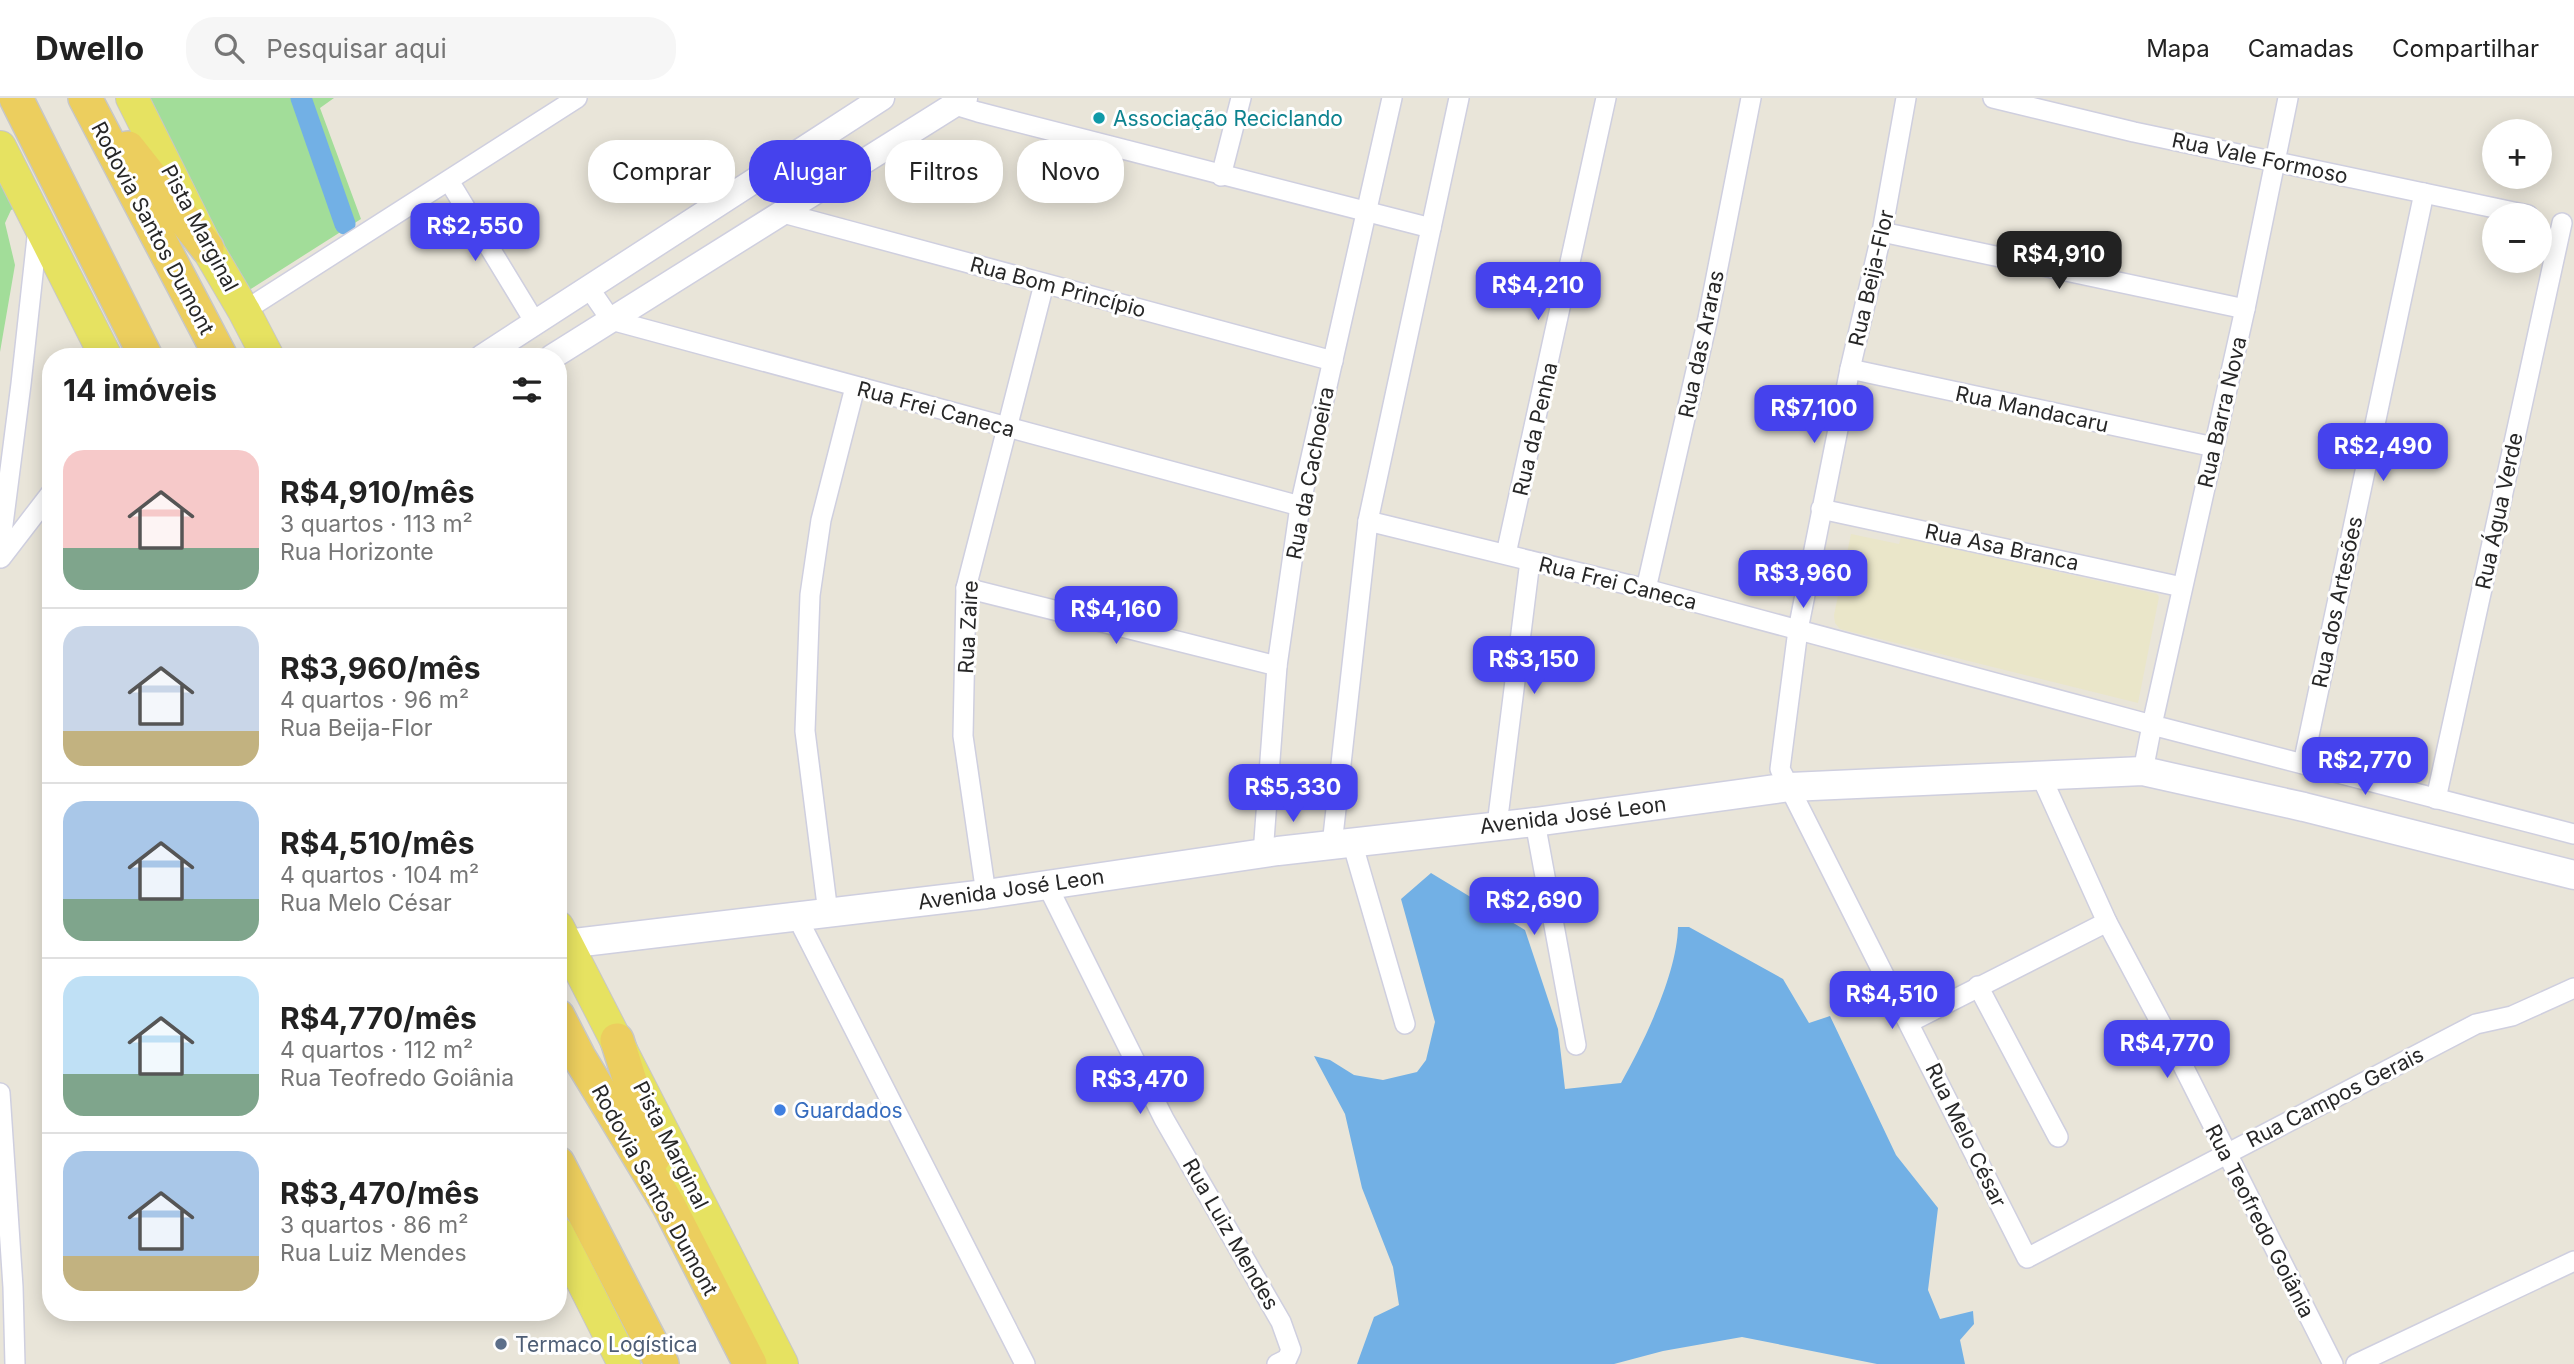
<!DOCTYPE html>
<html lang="pt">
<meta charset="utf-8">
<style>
:root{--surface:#fff;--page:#f6f6f6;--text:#222;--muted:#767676;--line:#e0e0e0;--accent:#4542ed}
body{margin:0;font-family:Inter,sans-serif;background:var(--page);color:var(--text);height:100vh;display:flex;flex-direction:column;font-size:26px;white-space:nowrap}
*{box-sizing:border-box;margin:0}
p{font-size:23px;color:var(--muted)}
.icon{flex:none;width:38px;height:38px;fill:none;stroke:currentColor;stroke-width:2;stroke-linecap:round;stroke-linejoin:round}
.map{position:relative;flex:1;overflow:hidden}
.details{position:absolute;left:42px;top:250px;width:525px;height:973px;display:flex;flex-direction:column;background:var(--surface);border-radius:28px;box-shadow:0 4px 18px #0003}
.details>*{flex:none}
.banner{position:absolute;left:588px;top:42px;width:665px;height:63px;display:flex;gap:14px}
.fabs{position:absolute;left:2482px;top:21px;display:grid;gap:14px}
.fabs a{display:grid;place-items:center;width:70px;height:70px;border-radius:50%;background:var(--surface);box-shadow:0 4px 18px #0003;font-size:35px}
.price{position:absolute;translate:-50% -60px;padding:0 16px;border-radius:14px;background:var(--accent);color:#fff;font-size:23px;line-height:46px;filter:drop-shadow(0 2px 4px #0008)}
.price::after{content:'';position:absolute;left:50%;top:42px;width:21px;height:16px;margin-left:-10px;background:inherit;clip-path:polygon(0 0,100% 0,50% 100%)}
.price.current{background:#222;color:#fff}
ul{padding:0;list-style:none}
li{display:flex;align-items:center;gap:21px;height:175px;padding:0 21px}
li+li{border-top:2px solid var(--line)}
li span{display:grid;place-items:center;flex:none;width:196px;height:140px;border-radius:21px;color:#555}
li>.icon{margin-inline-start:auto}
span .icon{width:84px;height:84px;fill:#fffc;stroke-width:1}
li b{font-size:30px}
h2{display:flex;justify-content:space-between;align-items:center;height:84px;padding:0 21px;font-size:30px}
.tag{padding:0 24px;border-radius:28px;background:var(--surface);box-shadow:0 4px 18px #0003;font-size:24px;line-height:63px}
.tag.current{background:var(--accent);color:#fff}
header{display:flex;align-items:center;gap:42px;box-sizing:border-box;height:98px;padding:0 35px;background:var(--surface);border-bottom:2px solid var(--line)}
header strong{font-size:33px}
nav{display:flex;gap:38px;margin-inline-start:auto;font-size:24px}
.search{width:490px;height:63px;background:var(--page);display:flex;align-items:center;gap:18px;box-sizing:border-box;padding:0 24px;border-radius:28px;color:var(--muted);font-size:26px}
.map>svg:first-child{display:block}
</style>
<header>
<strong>Dwello</strong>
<div class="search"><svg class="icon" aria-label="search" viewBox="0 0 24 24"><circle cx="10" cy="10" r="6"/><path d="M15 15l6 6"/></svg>Pesquisar aqui</div>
<nav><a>Mapa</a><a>Camadas</a><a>Compartilhar</a></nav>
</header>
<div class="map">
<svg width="2574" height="1266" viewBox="0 0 2574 1266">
<rect width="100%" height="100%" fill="#e9e5d9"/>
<path fill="#eae6c9" d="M1851 436 1899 446 1901 439 2157 496 2159 499 2138 605 1840 531 1835 525 1834 517Z"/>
<g fill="#a2dd99">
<path d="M150 0H334L320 10 361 121 246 194Z"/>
<path d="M0 53 28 106 11 112 5 125 15 167 0 254Z"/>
</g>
<path fill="#72b0e5" d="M1431 775 1525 832 1558 931 1565 991 1621 985C1644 944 1677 876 1678 829H1689L1783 881 1809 925 1830 918 1896 1057 1938 1110 1928 1192 1940 1221 1973 1213 1974 1226 1960 1242 1965 1266H1877L1742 1239 1663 1253 1614 1266H1357L1374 1219 1399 1207 1393 1169 1362 1090 1345 1016 1314 958 1330 962 1354 977 1383 982 1417 974 1426 962 1435 924 1401 801Z"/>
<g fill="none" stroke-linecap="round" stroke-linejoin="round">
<path stroke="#72b0e5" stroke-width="21" d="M301 0 345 126"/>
<defs>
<g id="minor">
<path d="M954 0 955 7 978 14 1431 130"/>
<path d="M1906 0 1882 134 1850 271 1798 532 1780 671 2027 1160 2476 926 2512 918 2574 890"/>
<path d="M1993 0 2134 34 2528 117"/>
<path d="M2288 0 2245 211 2152 627 2574 736"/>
<path d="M1221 78 1241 0"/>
<path d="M449 83 536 226"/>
<path d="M783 115 1333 263"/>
<path d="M1882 134 2245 211"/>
<path d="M589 190 611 222 1300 408"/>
<path d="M244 213 577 0"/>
<path d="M1850 271 2214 349"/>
<path d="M1821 411 2182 489"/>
<path d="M1368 423 1646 491 2152 627 2143 673"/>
<path d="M0 450 21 286 38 130"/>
<path d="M1506 456 1606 0"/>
<path d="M1 460 51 395"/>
<path d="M966 490 1277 568"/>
<path d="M1646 491 1708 220 1751 0"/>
<path d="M2303 666 2424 95"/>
<path d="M2041 678 2107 824 2172 946 2333 1266"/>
<path d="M2436 701 2562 125"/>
<path d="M1535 724 1576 947"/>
<path d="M1497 727 1530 463"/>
<path d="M1352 744 1405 926"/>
<path d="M1332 747 1368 423 1459 0"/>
<path d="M1263 756 1277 568 1300 408 1392 0"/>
<path d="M1047 787 1164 1021 1281 1224 1291 1252 1287 1261 1277 1266"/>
<path d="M986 796 963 638 966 490 1044 186"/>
<path d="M828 815 805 633 810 497 821 422 855 289"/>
<path d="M797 819 1025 1266"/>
<path d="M1978 888 2058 1039"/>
<path d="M1910 924 2107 824"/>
<path d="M0 995 13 1189 15 1266"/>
<path d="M2356 1266 2574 1163"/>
</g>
<g id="tertiary">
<path d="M482 259 882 0"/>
<path d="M552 259 965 0"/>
</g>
<path id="secondary" d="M566 846 986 796 1278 753 1535 724 1790 689 2143 673 2304 709 2574 777"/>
<g id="primary">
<path d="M132 0 207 150 244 213 268 259"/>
<path d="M0 49 106 259"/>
<path d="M558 829 782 1266"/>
<path d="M558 1135 624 1266"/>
</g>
<g id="trunk">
<path d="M16 0 146 259"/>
<path d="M85 0 221 259"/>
<path d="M128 50 207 150"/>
<path d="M558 918 579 959 669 1108 750 1266"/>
<path d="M617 942 654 1059"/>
<path d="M558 1065 662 1266"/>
</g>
</defs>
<use href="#minor" stroke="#cfcfdf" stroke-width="22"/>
<use href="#tertiary" stroke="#cfcfdf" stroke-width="27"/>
<use href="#secondary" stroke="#cfcfdf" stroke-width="31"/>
<use href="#primary" stroke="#c7c7c7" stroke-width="34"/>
<use href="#trunk" stroke="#c7c7c7" stroke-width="36"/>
<use href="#minor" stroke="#fff" stroke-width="19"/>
<use href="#tertiary" stroke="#fff" stroke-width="24"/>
<use href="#secondary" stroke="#fff" stroke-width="28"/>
<use href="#primary" stroke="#e6e261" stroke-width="32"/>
<use href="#trunk" stroke="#ecce5e" stroke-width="33"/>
</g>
<circle fill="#0f9aa8" stroke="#fff" stroke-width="2.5" cx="1099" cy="20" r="7"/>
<circle fill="#3f7fe0" stroke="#fff" stroke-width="2.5" cx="780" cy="1012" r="7"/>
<circle fill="#5c6f8a" stroke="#fff" stroke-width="2.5" cx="501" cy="1246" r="7"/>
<g text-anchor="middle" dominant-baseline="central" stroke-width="6" stroke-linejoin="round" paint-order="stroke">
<g font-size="21" fill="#0d838f" stroke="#fff" text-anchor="start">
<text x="1113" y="20">Associação Reciclando</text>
</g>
<g font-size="21" fill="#272727" stroke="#fff">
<text transform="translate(2260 60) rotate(12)">Rua Vale Formoso</text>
<text transform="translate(153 130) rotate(62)">Rodovia Santos Dumont</text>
<text transform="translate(200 130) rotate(62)">Pista Marginal</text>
<text transform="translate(1871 180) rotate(-77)">Rua Beija-Flor</text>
<text transform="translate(1058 189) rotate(15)">Rua Bom Princípio</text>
<text transform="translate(1701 246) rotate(-78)">Rua das Araras</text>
<text transform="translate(936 311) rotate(15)">Rua Frei Caneca</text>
<text transform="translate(2032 311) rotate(12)">Rua Mandacaru</text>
<text transform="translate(2222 314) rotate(-77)">Rua Barra Nova</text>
<text transform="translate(1535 331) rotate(-77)">Rua da Penha</text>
<text transform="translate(1310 375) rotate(-79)">Rua da Cachoeira</text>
<text transform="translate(2499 413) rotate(-78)">Rua Água Verde</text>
<text transform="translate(2002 449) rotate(12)">Rua Asa Branca</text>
<text transform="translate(1618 485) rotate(14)">Rua Frei Caneca</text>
<text transform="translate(2337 504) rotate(-78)">Rua dos Artesões</text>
<text transform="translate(968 529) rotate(-87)">Rua Zaire</text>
<text transform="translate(1573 717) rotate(-7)">Avenida José Leon</text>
<text transform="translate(1011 791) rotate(-8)">Avenida José Leon</text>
<text transform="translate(2335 999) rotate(-27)">Rua Campos Gerais</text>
<text transform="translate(1966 1037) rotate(64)">Rua Melo César</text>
<text transform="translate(671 1047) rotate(63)">Pista Marginal</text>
<text transform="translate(655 1092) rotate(61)">Rodovia Santos Dumont</text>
<text transform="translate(2260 1123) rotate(63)">Rua Teofredo Goiânia</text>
<text transform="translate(1231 1136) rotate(60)">Rua Luiz Mendes</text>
</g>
<g font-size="21" fill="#366cbe" stroke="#fff" text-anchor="start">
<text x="794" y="1012">Guardados</text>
</g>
<g font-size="21" fill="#4e5e75" stroke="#fff" text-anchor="start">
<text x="515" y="1246">Termaco Logística</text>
</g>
</g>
</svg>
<div class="fabs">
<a>+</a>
<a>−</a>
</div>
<b class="price" style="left:475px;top:165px">R$2,550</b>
<b class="price current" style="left:2059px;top:193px">R$4,910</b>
<b class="price" style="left:1538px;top:224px">R$4,210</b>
<b class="price" style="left:1814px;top:347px">R$7,100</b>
<b class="price" style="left:2383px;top:385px">R$2,490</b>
<b class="price" style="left:1803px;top:512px">R$3,960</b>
<b class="price" style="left:1116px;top:548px">R$4,160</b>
<b class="price" style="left:1534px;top:598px">R$3,150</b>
<b class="price" style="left:2365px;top:699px">R$2,770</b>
<b class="price" style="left:1293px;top:726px">R$5,330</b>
<b class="price" style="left:1534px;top:839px">R$2,690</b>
<b class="price" style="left:1892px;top:933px">R$4,510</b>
<b class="price" style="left:2167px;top:982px">R$4,770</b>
<b class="price" style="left:1140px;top:1018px">R$3,470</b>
<div class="banner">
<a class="tag">Comprar</a>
<a class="tag current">Alugar</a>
<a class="tag">Filtros</a>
<a class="tag">Novo</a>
</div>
<section class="details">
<h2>14 imóveis<svg class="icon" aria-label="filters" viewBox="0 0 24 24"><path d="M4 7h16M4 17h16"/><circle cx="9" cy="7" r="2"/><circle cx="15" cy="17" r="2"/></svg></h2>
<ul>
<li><span style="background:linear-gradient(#f6c9c9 70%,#7fa58c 0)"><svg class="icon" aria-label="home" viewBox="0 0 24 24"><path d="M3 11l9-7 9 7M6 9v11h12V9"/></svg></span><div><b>R$4,910/mês</b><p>3 quartos · 113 m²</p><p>Rua Horizonte</p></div></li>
<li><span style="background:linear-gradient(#c9d6e8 75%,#c2b280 0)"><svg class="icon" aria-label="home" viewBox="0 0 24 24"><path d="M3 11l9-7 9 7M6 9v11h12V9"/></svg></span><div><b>R$3,960/mês</b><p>4 quartos · 96 m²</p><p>Rua Beija-Flor</p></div></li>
<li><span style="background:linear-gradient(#a9c7e8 70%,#7fa58c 0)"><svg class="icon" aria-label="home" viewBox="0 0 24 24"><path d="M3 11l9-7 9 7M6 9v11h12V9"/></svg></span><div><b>R$4,510/mês</b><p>4 quartos · 104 m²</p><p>Rua Melo César</p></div></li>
<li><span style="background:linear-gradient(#bfe0f5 70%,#7fa58c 0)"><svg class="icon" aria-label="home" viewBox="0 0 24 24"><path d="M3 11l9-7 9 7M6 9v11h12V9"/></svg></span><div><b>R$4,770/mês</b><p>4 quartos · 112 m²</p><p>Rua Teofredo Goiânia</p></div></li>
<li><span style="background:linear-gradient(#a9c7e8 75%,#c2b280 0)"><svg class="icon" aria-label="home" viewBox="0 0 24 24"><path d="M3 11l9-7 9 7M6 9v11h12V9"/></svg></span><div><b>R$3,470/mês</b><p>3 quartos · 86 m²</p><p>Rua Luiz Mendes</p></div></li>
</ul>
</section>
</div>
